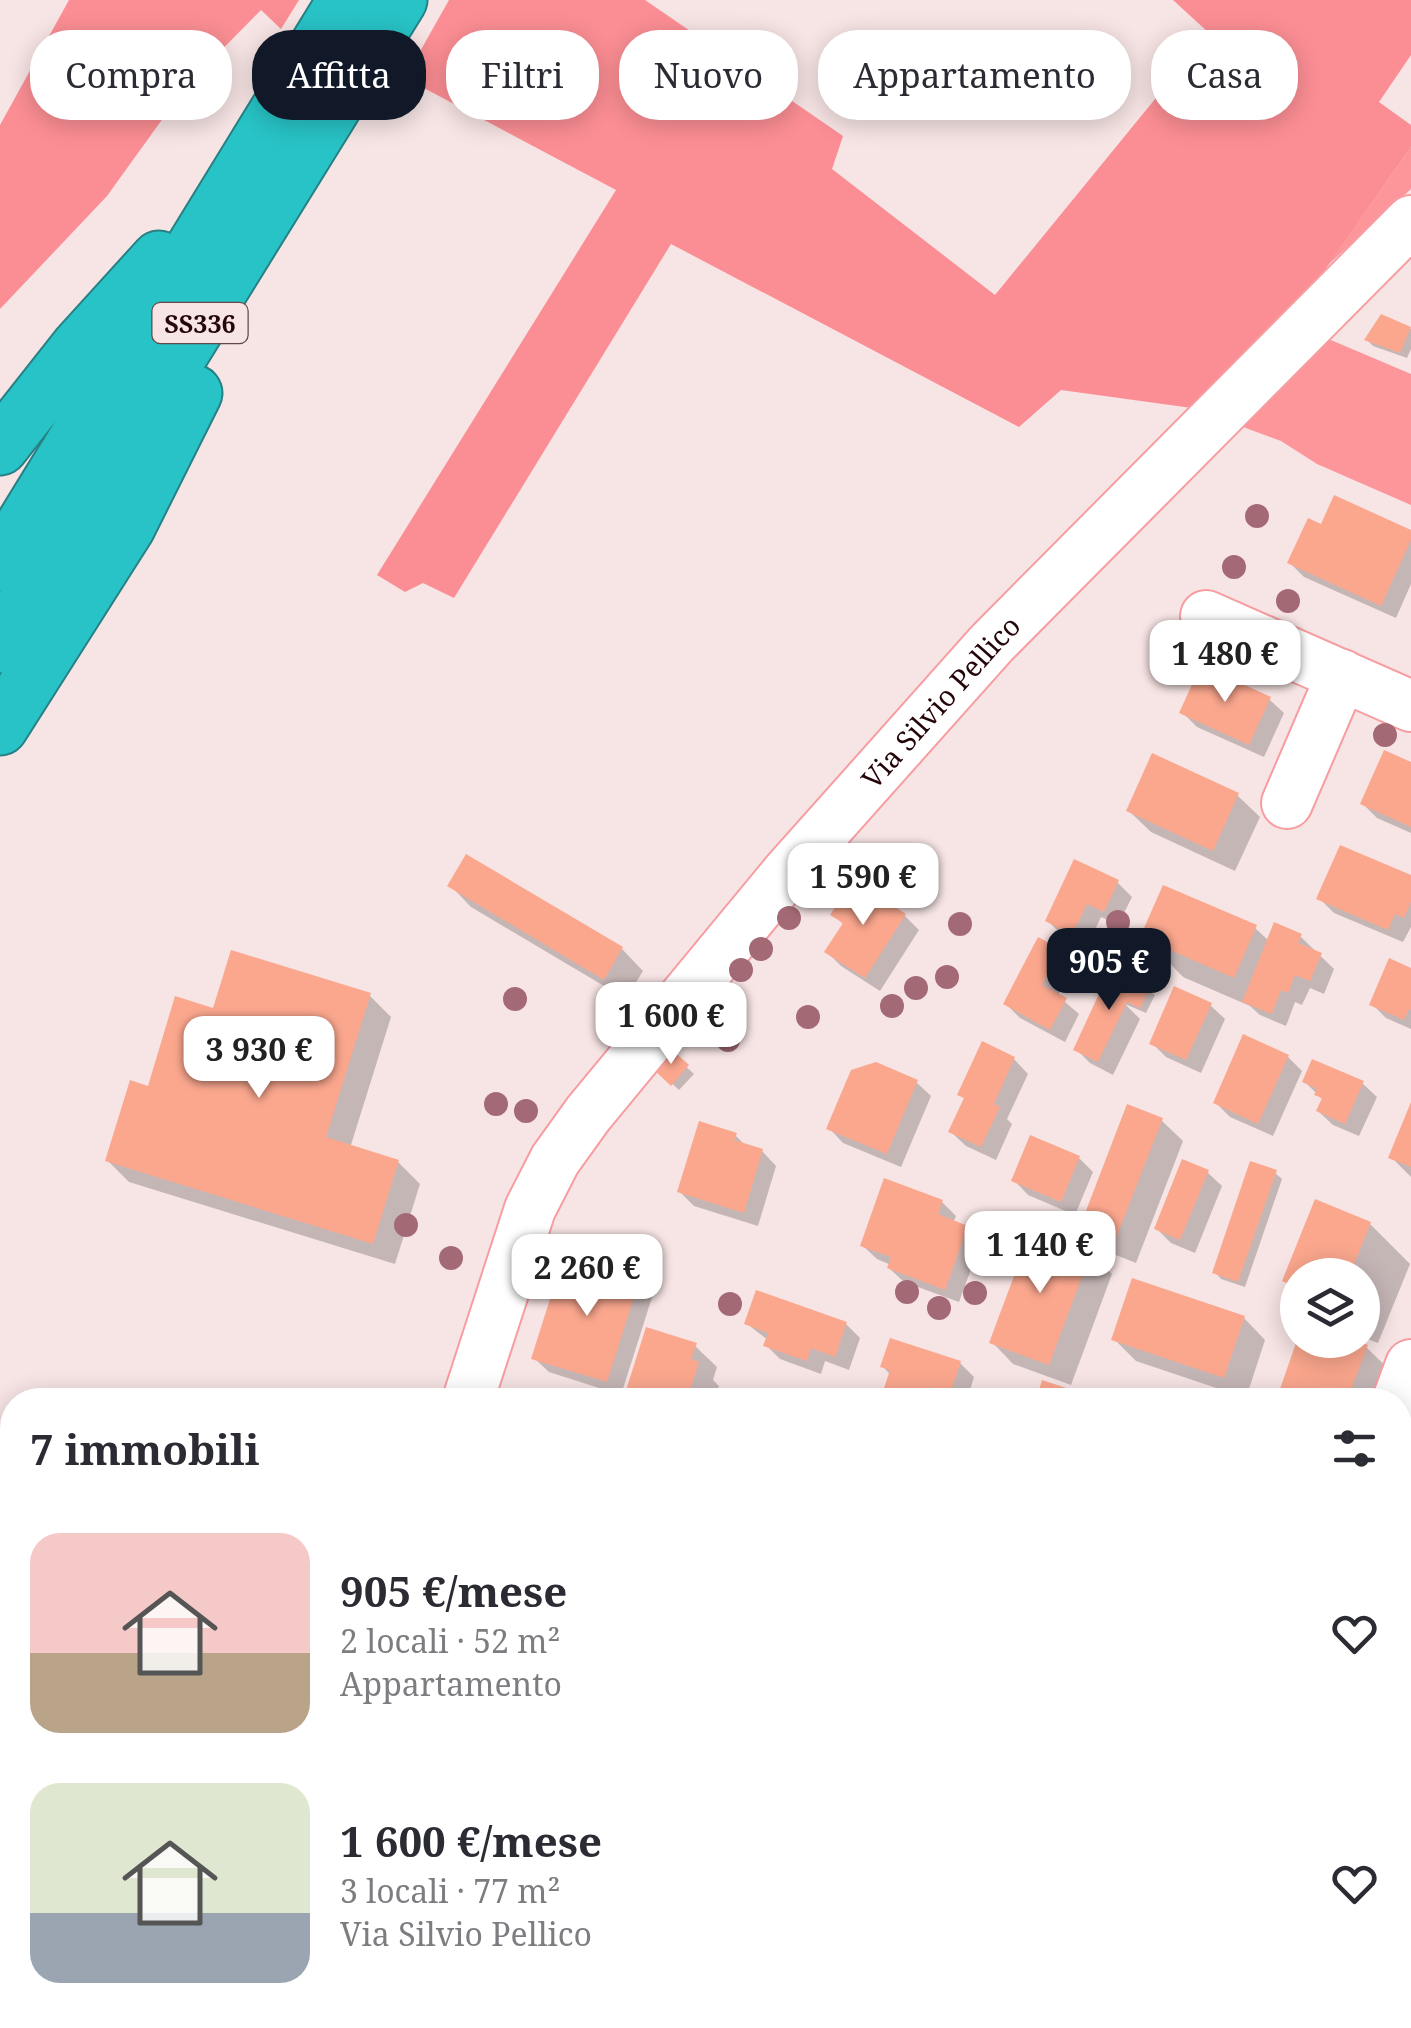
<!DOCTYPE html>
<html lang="it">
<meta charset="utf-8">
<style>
:root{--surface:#fff;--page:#f2f2f3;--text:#2b2b33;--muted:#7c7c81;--accent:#111827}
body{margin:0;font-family:"Noto Serif",serif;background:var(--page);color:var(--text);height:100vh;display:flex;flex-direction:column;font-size:38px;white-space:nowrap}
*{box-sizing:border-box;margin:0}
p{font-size:32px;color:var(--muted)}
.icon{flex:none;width:55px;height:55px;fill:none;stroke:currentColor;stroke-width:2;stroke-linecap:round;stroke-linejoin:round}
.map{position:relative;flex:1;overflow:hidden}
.details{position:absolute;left:0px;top:1388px;width:1412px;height:642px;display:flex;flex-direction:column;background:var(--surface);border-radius:40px 40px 0 0;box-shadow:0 5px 25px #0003}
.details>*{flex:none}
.hud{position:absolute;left:30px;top:30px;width:1352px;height:90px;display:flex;gap:20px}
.tools{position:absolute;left:1280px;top:1258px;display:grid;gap:20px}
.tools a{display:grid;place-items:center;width:100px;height:100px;border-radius:50%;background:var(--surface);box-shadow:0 5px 25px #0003;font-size:50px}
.price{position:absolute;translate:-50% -85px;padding:0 22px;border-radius:20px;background:#fff;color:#222;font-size:32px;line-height:65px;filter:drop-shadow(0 2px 5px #0008)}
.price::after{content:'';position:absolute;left:50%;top:60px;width:30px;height:22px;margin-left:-15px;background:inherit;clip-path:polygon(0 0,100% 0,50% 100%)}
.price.active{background:var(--accent);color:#fff}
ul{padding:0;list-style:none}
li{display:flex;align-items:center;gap:30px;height:250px;padding:0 30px}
li span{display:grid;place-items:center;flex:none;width:280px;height:200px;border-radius:30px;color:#555}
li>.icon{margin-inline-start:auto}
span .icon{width:120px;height:120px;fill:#fffc;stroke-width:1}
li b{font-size:42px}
h2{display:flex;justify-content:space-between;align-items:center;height:120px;padding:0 30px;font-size:42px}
.chip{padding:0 35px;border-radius:40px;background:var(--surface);box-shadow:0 5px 25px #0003;font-size:35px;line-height:90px}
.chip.active{background:var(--accent);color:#fff}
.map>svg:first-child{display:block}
</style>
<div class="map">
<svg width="1411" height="2028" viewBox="0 0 1411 2028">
<rect width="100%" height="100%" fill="#f7e4e4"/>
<g fill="#fd969b">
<path d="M1411 147V189L1329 264Z"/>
<path d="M1319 335 1411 374V505L1317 464 1281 441 1235 424Z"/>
<path d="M1403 1474 1411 1477V1880L1400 1876V1483Z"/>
</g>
<g fill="#fb8e94">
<path d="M69 0H299L281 29 261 10 187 85 107 196 0 309V125Z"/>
<path d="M449 0H645L843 136 832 169 995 295 1209 33 1173 0H1411V55L1379 102 1411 125V147L1297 310 1192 408 1061 390 1019 427 671 244 454 598 423 583 405 592 377 575 616 190 405 78Z"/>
</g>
<g fill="#0003">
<path d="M1382 317 1411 329V349L1407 358 1373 346 1367 340Z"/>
<path d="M1322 527 1411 533V584L1396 618 1304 577 1290 563Z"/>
<path d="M1269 699 1284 713 1264 757 1197 727 1182 712Z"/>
<path d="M1154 756 1238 796 1260 817 1235 871 1151 832 1129 811Z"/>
<path d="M1411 765V833L1377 818 1363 804Z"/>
<path d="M1411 878V927L1403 942 1334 913 1319 898Z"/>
<path d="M1117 882 1132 897 1118 925 1101 917 1087 947 1062 935 1048 921Z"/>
<path d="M450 885 622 949 643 971 626 999 471 907Z"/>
<path d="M834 915 905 916 919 930 880 991 841 966 827 952 844 925Z"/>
<path d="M1255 928 1269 941 1300 936 1334 969 1324 994 1310 988 1302 1005 1295 1002 1286 1026 1260 1015 1250 1006 1183 977 1143 936Z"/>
<path d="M1060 951 1074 966 1058 996 1079 1014 1065 1042 1020 1018 1006 1004Z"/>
<path d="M1113 971 1155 995 1146 1013 1125 1004 1140 1019 1113 1075 1090 1063 1076 1049Z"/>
<path d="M1411 971V1029L1386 1018 1372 1004Z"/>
<path d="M369 995 391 1017 350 1148 398 1162 420 1184 395 1264 129 1182 108 1161 149 1089 215 1011Z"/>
<path d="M1210 1005 1225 1019 1201 1073 1166 1057 1152 1043Z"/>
<path d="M670 1052 694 1074 679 1090 655 1068Z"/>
<path d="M1288 1057 1302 1071 1273 1136 1230 1117 1216 1103Z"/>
<path d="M1014 1059 1028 1074 1007 1119 1012 1124 996 1160 966 1146 951 1132 966 1101 960 1094Z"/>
<path d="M916 1082 931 1096 901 1167 843 1143 829 1128Z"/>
<path d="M1305 1082 1362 1083 1377 1097 1359 1136 1333 1125 1318 1111 1323 1100Z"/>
<path d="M1411 1109V1177L1391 1157Z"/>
<path d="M1161 1120 1183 1141 1136 1263 1103 1250 1082 1228Z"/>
<path d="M735 1135 746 1146 762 1151 776 1166 758 1226 694 1206 680 1192Z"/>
<path d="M1079 1158 1093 1172 1075 1215 1028 1195 1014 1180Z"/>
<path d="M1207 1172 1222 1186 1195 1253 1171 1243 1157 1229Z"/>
<path d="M1275 1173 1282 1179 1245 1287 1221 1279 1215 1272Z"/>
<path d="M942 1202 956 1216 953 1223 967 1228 981 1242 959 1302 904 1282 889 1268 891 1265 877 1259 862 1245Z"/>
<path d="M1370 1224 1410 1264 1378 1343 1362 1337V1275H1298V1294L1285 1281Z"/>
<path d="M1090 1252 1112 1274 1071 1385 1013 1364 992 1342Z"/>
<path d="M641 1274 655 1288 621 1395 549 1372 534 1358 605 1277Z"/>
<path d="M1244 1318 1265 1340 1246 1398 1136 1361 1114 1339Z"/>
<path d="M747 1324H846L860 1338 849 1370 825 1361 821 1374 780 1359 766 1345 768 1340Z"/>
<path d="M1300 1340H1348L1366 1347 1407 1387 1400 1400H1290L1281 1391Z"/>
<path d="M695 1346 717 1367 713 1380 719 1386 714 1400H625Z"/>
<path d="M960 1363 974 1377 967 1400H900L887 1387 891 1375 883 1367Z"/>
<path d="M1400 1904 1411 1908V1996L1400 1991Z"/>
<path d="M309 2018H540L550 2028H314L308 2021Z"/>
<path d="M562 2018H618L615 2028H560Z"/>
<path d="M701 2018H747L744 2028H712Z"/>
<path d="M822 2018H907L904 2028H830Z"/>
<path d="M944 2018H1127L1124 2028H941Z"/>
<path d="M1206 2018H1256L1253 2028H1202Z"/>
</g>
<g fill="#fba78e">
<path d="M1381 314 1411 327 1400 353 1364 340Z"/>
<path d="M1334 495 1411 530V540L1381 606 1287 563 1308 518 1321 524Z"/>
<path d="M1201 665 1271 697 1249 745 1179 713Z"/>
<path d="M1384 750 1411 762V827L1360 804Z"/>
<path d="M1152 753 1239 793 1213 851 1126 811Z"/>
<path d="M1340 845 1411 875V902L1404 918 1395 914 1388 930 1316 899Z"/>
<path d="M466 854 623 947 604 980 447 886Z"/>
<path d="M1074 859 1119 880 1104 912 1087 904 1072 935 1045 921Z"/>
<path d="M853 880 906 914 865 978 824 952 843 923 830 915Z"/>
<path d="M1163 885 1257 925 1234 978 1140 937Z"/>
<path d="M1274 922 1302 934 1298 943 1322 953 1310 981 1295 975 1288 993 1281 990 1272 1014 1242 1002Z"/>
<path d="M1038 937 1061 949 1042 985 1067 998 1050 1030 1003 1004Z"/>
<path d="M231 950 371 993 326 1137 399 1160 373 1244 105 1161 130 1080 148 1086 175 996 213 1008Z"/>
<path d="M1389 958 1411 968V1010L1409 1009 1404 1020 1369 1005Z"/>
<path d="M1111 968 1150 987 1140 1008 1127 1002 1098 1062 1073 1050Z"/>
<path d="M1174 986 1212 1003 1186 1060 1149 1044Z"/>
<path d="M1243 1034 1289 1055 1258 1124 1213 1103Z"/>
<path d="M982 1041 1015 1057 994 1104 1000 1107 981 1147 948 1132 964 1098 957 1095Z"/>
<path d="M670 1048 689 1065 671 1086 652 1068Z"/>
<path d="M1312 1059 1364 1081 1345 1124 1316 1111 1322 1098 1314 1095 1317 1089 1302 1082Z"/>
<path d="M876 1062 918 1080 887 1154 826 1129 851 1070Z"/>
<path d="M1411 1102V1167L1388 1158Z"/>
<path d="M1127 1104 1163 1118 1114 1243 1079 1229Z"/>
<path d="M699 1121 737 1133 734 1140 763 1149 744 1213 677 1192Z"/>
<path d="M1030 1135 1080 1156 1061 1202 1011 1181Z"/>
<path d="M1182 1159 1209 1170 1180 1240 1154 1229Z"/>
<path d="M1250 1161 1277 1170 1238 1282 1212 1273Z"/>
<path d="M884 1178 943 1200 938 1214 968 1226 945 1290 887 1268 891 1257 860 1246Z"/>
<path d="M1315 1199 1371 1222 1350 1275H1298V1288L1282 1281Z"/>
<path d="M1032 1228 1092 1250 1049 1365 989 1343Z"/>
<path d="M562 1261 603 1274 607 1261 642 1272 607 1382 531 1359Z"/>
<path d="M1132 1278 1245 1316 1224 1378 1111 1340Z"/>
<path d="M756 1290 847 1322 835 1357 811 1348 807 1361 763 1346 768 1333 744 1324Z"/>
<path d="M646 1327 697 1343 691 1359 699 1362 687 1400H623Z"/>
<path d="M890 1338 961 1361 950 1394 928 1387 923 1400 884 1388 890 1370 880 1367Z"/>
<path d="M1297 1340H1355L1368 1345 1347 1400H1302L1279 1392Z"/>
<path d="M1042 1380 1100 1399 1099 1400H1036Z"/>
<path d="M1400 1901 1411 1905V1974L1400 1969Z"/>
<path d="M306 2018H383L380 2028H326L305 2022Z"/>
<path d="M422 2018H450L447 2028H419Z"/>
<path d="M463 2018H536L533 2028H461Z"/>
<path d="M559 2018H610L607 2028H556Z"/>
<path d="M813 2018H889L886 2028H846Z"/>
<path d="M942 2018H1099L1096 2028H939Z"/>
<path d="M1203 2018H1238L1234 2028H1200Z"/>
<path d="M1298 2018H1348L1363 2023 1361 2028H1294Z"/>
</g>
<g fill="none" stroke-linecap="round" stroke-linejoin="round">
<defs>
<g id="minor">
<path d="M1206 616 1411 706"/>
<path d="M1287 803 1342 675"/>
<path id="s1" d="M468 1400 530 1209 555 1160 588 1114 787 873 992 643 1411 221"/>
<path d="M1398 1400 1411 1365"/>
<path d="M261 2028 264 2018"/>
<path d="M664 2028 667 2018"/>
<path d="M1178 2028 1181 2018"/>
</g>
<g id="highway">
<path d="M0 447 79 347 159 259"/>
<path d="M0 564 346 0"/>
<path d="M0 645 399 0"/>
<path d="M0 727 127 527 194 393"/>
</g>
</defs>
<use href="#minor" stroke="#f79da1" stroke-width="54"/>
<use href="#highway" stroke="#278084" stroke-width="59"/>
<use href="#minor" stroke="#fff" stroke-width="50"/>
<use href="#highway" stroke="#28c3c6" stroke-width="55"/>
</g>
<g fill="#a36a75">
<circle cx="1257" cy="516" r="12"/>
<circle cx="1234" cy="567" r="12"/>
<circle cx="1288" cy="601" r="12"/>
<circle cx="1385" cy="735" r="12"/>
<circle cx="826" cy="871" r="12"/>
<circle cx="789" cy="918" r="12"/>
<circle cx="1118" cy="922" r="12"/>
<circle cx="960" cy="924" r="12"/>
<circle cx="761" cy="949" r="12"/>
<circle cx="741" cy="970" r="12"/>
<circle cx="947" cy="977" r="12"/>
<circle cx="916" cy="988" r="12"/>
<circle cx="515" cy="999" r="12"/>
<circle cx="716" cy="1002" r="12"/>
<circle cx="892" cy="1006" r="12"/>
<circle cx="808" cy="1017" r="12"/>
<circle cx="728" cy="1040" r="12"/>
<circle cx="496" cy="1104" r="12"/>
<circle cx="526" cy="1111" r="12"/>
<circle cx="406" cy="1225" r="12"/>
<circle cx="451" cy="1258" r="12"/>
<circle cx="907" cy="1292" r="12"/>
<circle cx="975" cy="1293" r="12"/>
<circle cx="730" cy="1304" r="12"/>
<circle cx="939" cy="1308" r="12"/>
</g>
<g text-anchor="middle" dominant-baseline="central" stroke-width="8" stroke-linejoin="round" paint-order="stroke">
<rect fill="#f7e4e4" stroke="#63484a" stroke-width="2.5" x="152.5" y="303" width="95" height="40" rx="8"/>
<g font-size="25" font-weight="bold" fill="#240508">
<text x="200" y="323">SS336</text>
</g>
<g font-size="28" fill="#240508" stroke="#f7e4e4">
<text stroke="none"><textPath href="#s1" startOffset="855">Via Silvio Pellico</textPath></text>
</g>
</g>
</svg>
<div class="tools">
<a><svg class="icon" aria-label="layers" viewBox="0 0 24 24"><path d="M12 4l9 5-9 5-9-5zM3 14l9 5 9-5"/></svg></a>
</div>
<b class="price" style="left:1225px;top:705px">1 480 €</b>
<b class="price" style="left:863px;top:928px">1 590 €</b>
<b class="price active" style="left:1109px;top:1013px">905 €</b>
<b class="price" style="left:671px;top:1067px">1 600 €</b>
<b class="price" style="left:259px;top:1101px">3 930 €</b>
<b class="price" style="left:1040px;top:1296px">1 140 €</b>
<b class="price" style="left:587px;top:1319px">2 260 €</b>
<div class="hud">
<a class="chip">Compra</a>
<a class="chip active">Affitta</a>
<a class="chip">Filtri</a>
<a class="chip">Nuovo</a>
<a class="chip">Appartamento</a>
<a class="chip">Casa</a>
</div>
<section class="details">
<h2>7 immobili<svg class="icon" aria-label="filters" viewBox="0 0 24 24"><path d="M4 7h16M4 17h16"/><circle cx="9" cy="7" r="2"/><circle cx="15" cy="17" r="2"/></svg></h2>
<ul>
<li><span style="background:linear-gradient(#f6c9c9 60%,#b9a48a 0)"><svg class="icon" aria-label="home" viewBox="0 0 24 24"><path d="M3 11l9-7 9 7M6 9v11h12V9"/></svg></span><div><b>905 €/mese</b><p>2 locali · 52 m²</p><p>Appartamento</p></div><svg class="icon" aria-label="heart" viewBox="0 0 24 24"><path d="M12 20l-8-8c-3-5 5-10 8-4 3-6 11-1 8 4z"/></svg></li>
<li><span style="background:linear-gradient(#dfe7d0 65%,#9aa5b1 0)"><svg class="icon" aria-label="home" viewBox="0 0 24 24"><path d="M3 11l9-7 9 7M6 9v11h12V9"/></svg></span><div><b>1 600 €/mese</b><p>3 locali · 77 m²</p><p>Via Silvio Pellico</p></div><svg class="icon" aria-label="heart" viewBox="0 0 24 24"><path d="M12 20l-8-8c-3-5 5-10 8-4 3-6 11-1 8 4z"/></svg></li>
</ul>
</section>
</div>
